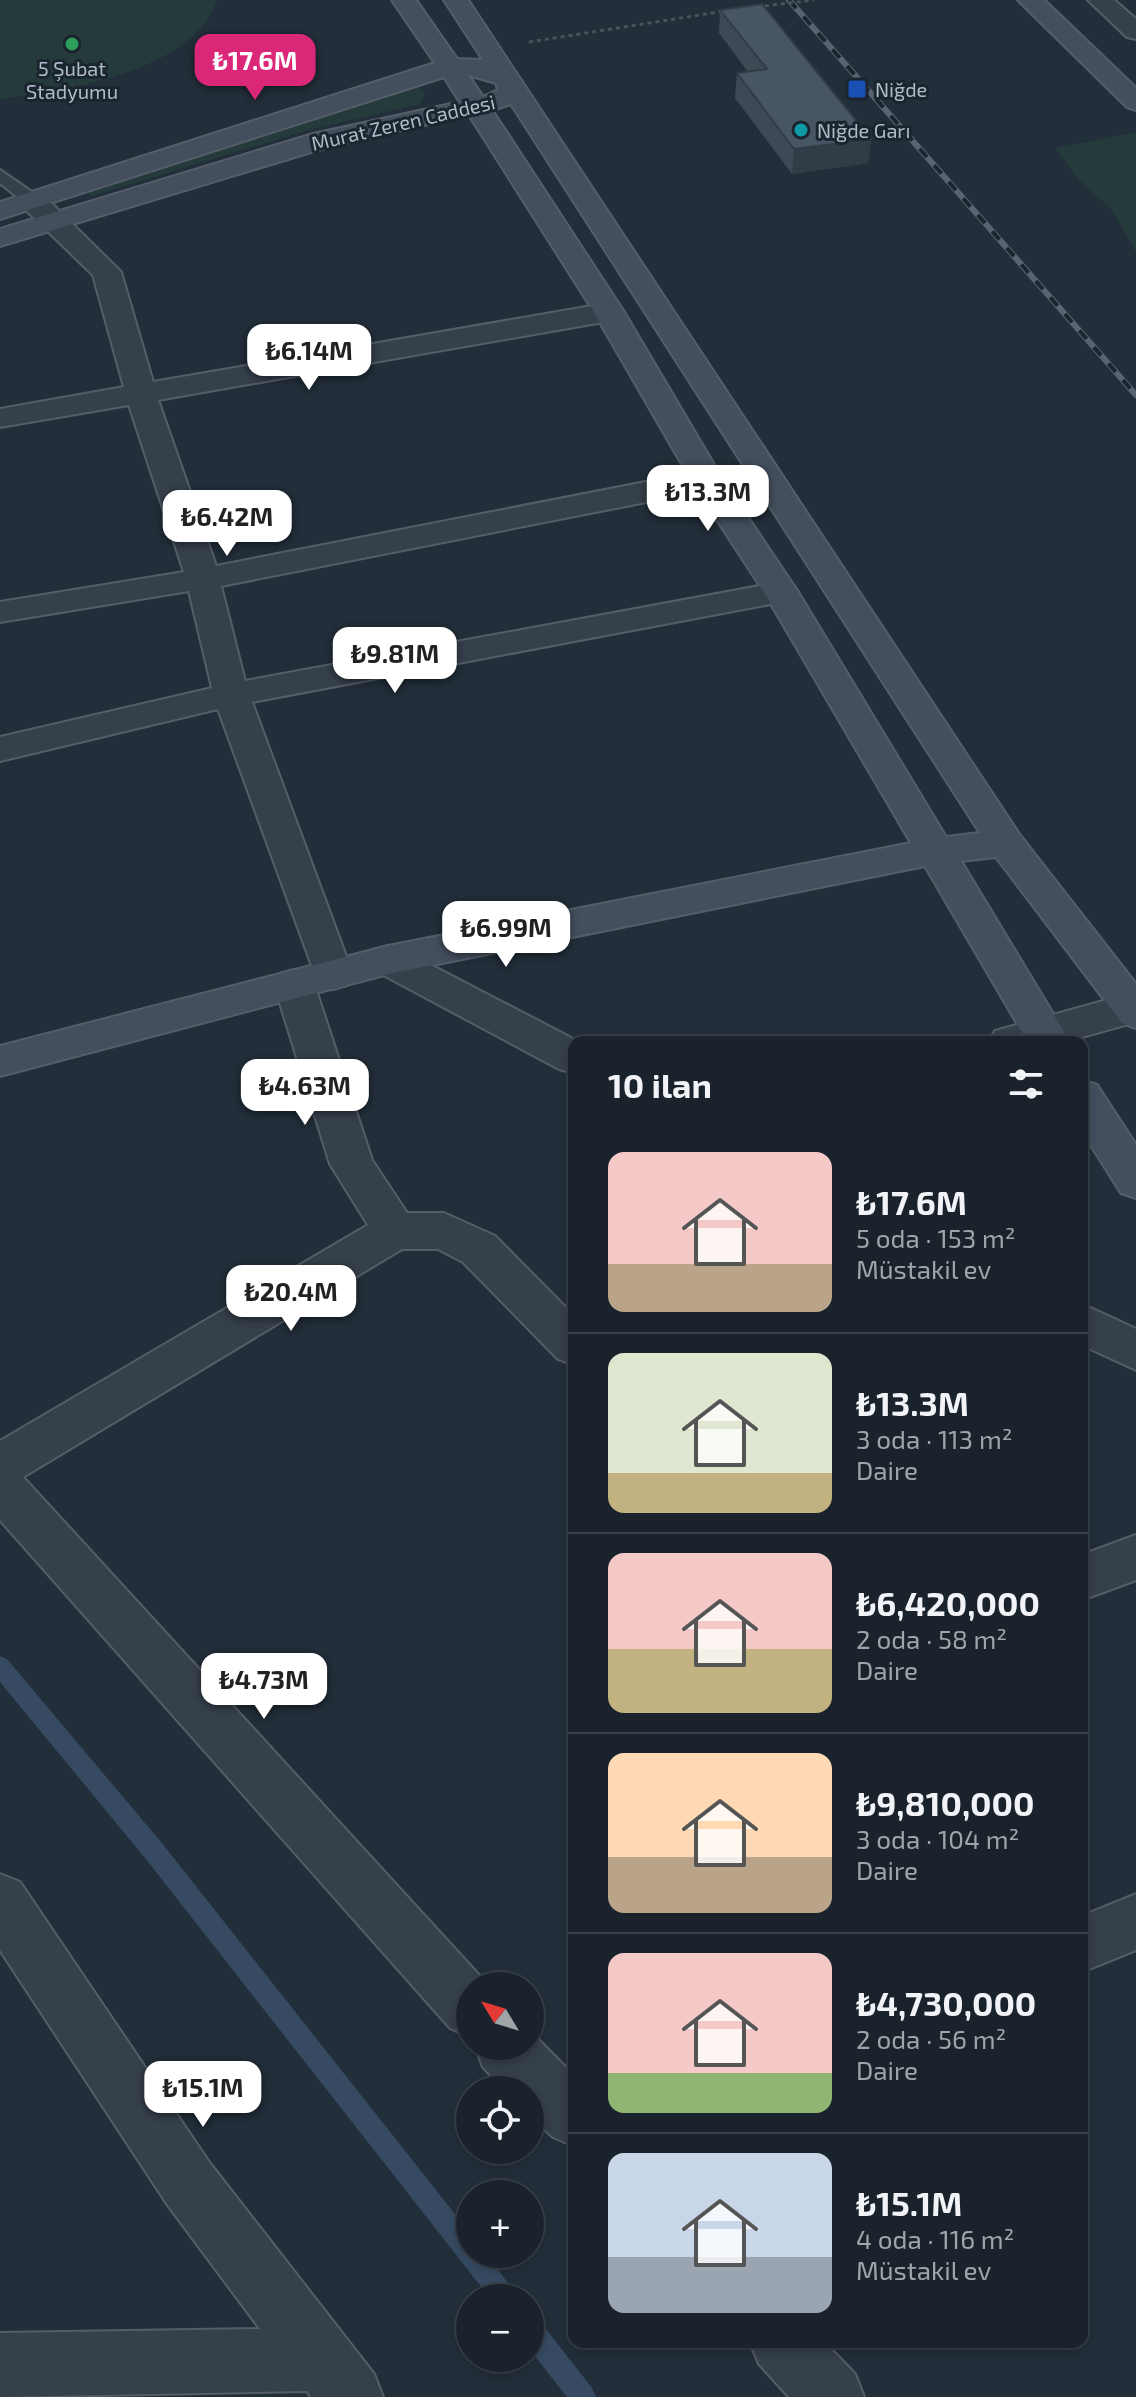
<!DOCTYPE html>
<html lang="tr">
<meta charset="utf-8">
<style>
:root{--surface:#1a222c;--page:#272f38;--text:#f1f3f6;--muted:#9fa4a9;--line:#383f48;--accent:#db2777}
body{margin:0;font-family:"Exo 2",sans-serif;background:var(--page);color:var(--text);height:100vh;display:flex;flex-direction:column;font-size:30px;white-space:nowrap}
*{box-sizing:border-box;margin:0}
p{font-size:26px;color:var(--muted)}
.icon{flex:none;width:44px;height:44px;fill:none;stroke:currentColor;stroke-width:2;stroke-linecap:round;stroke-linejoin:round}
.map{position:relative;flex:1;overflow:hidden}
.sheet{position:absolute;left:568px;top:1036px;width:520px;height:1312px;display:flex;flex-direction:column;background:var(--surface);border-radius:16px;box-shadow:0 4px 12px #0003,0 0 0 2px var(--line)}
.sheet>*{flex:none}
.needle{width:52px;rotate:308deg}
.controls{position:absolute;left:456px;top:1972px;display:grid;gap:16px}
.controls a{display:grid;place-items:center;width:88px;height:88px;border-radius:50%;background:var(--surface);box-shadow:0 4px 12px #0003,0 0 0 2px var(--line);font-size:40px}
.price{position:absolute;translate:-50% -68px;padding:0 18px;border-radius:16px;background:#fff;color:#222;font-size:26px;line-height:52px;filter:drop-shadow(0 2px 4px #0008)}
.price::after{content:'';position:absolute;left:50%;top:48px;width:24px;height:18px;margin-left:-12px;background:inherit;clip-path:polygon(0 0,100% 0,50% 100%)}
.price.on{background:var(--accent);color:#fff}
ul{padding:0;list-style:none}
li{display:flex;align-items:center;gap:24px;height:200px;padding:0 40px}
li+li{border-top:2px solid var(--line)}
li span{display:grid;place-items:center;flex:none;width:224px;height:160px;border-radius:16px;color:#555}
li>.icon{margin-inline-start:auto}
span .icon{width:96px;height:96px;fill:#fffc;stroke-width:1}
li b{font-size:34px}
h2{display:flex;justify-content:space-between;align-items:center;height:96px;padding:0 40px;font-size:34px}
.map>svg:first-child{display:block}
</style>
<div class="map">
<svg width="1136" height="2397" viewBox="0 0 1136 2397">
<rect width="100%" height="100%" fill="#222e3a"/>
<g fill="#243a3b">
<path d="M0 0H217C195 71 63 92 0 99Z"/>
<path d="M418 86 425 93 421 104 309 130 92 196 88 193Z"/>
<path d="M1136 132V252L1112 210 1079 180 1055 148Z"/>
</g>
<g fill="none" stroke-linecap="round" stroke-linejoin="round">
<g fill="#364b62" fill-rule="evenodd">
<path d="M0 1656 7 1659 161 1842 470 2233V2254H487L519 2298H490L145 1858 0 1682Z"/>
<path d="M530 2316 539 2320 592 2388 596 2397H567L530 2350Z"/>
</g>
<defs>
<path id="lane" d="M0 170 39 197 42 201 39 205H27L0 183Z"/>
<g id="street">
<path d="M1088 0H1114L1136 19V39L1127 37Z"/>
<path d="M33 193 43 195 121 272 153 382 609 303 619 306 624 312 619 318 609 321 158 400 216 566 707 470 718 473 723 480 718 487 707 490 221 586 245 681 781 582 793 585 798 592 793 599 781 602 252 702 353 975 347 985 333 989 319 985 218 709 0 761V737L212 688 189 591 0 622V602L184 572 129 405 0 427V409L124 387 93 275 23 207 19 201 23 195Z"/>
<path d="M388 946 402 950 579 1042H574V1073L559 1069 374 970 368 960 374 950Z"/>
<path d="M294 970 308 974 314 984 372 1160 407 1213H444L495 1236 574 1316V1365L558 1359 463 1262 438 1249H402L23 1477 489 1986H470V2037L450 2028 0 1520V1441L368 1225 330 1164 274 984 280 974Z"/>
<path d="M1132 993 1136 994V1022L1064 1042H989L995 1031Z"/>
<path d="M1082 1304 1136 1329V1370L1082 1345Z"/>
<path d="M1136 1535V1580L1082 1600V1555Z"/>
<path d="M0 1874 20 1882 209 2162 374 2374 383 2397H311L307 2391 0 2397V2333L260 2329 167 2204 0 1950Z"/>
<path d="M1136 1894V1950L1082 1972V1916Z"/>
<path d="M530 2031 574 2076V2146L553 2137 530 2116V2090H505L483 2067 475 2046H530Z"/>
<path d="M750 2342H824L855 2374 864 2397H789L759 2364Z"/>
</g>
<g id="secondary">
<path d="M392 0H416L457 59 483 60 444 0H468L1019 834 1136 984V1028L1122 1023 996 857 961 861 1070 1042H1028L925 866 388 974 0 1076V1046L388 946 911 843 764 592 691 480 594 312 469 115 328 147 0 246V229L313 134 460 102 444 77 0 219V202L435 63ZM468 75 496 83 498 90 483 97ZM511 104 980 833 946 837 798 592 723 480 624 312 492 110Z"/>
<path d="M1018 0H1044L1136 88V110L1127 107Z"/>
<path d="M1082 1080 1097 1085 1136 1145V1198L1121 1193 1082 1131Z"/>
</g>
</defs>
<use href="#lane" stroke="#545d68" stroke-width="4"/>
<use href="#street" stroke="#545d68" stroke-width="4"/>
<use href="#secondary" stroke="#545d68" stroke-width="4"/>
<path stroke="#425759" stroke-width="3" stroke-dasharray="4 4" stroke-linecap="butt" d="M529 42 725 11"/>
<use href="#lane" fill="#36404b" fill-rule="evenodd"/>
<use href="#street" fill="#36404b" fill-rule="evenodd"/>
<use href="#secondary" fill="#444f5e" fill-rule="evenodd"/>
<defs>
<path id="rail" d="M789 0 1136 395"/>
</defs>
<use href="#rail" stroke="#586472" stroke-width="6"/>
<use href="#rail" stroke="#1b252f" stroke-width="4" stroke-dasharray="11" stroke-linecap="butt"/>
<path stroke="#425759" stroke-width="3" stroke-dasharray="4 4" stroke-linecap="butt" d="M757 7 814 0"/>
</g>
<path fill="#3e4956" d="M720 10 871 139 868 163 792 174 735 98 737 73 748 72 719 33Z"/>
<path fill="#323c46" d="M871 139 868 163 792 174 794 149Z"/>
<path fill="#485564" stroke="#323c46" stroke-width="2" d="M762 4 871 139 794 149 737 73 767 69 720 10Z"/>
<circle fill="#2e9e5b" stroke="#1b252f" stroke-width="3" cx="72" cy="44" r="8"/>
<rect fill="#1a4fb4" stroke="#1b252f" stroke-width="3" x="847" y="79" width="20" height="20" rx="4"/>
<circle fill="#0f9aa8" stroke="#1b252f" stroke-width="3" cx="801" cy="130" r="8"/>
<g text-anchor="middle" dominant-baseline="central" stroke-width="6" stroke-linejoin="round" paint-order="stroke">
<g font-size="20" fill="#b1bac7" stroke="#1b252f" text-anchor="start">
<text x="72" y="68" text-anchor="middle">5 Şubat<tspan x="72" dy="23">Stadyumu</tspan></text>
<text x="875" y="89">Niğde</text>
<text x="817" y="130">Niğde Garı</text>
</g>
<g font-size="20" fill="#b1bac7" stroke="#1b252f">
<text transform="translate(403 122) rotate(-13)">Murat Zeren Caddesi</text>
</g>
</g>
</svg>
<div class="controls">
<a><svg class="needle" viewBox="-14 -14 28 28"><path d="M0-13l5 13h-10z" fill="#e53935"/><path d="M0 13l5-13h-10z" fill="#9fa4a9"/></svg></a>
<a><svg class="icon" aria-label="locate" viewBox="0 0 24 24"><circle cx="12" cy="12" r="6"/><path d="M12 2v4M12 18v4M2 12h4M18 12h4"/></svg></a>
<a>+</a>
<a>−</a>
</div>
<b class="price on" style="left:255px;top:102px">₺17.6M</b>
<b class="price" style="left:309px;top:392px">₺6.14M</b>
<b class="price" style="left:708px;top:533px">₺13.3M</b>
<b class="price" style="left:227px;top:558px">₺6.42M</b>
<b class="price" style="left:395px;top:695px">₺9.81M</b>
<b class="price" style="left:506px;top:969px">₺6.99M</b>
<b class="price" style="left:305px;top:1127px">₺4.63M</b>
<b class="price" style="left:291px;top:1333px">₺20.4M</b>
<b class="price" style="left:264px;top:1721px">₺4.73M</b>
<b class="price" style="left:203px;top:2129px">₺15.1M</b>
<section class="sheet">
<h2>10 ilan<svg class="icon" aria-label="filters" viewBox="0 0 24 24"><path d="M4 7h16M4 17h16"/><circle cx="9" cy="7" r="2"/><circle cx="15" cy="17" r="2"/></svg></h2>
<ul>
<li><span style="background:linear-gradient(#f6c9c9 70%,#b9a48a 0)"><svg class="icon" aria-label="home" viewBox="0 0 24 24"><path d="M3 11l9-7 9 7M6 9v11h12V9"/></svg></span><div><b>₺17.6M</b><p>5 oda · 153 m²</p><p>Müstakil ev</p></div></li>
<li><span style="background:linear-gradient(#dfe7d0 75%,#c2b280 0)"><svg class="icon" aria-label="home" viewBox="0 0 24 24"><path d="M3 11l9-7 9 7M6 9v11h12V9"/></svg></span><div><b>₺13.3M</b><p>3 oda · 113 m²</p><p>Daire</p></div></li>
<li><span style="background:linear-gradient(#f6c9c9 60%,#c2b280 0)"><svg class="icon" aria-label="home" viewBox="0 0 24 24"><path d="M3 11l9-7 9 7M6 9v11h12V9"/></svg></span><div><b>₺6,420,000</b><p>2 oda · 58 m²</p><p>Daire</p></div></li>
<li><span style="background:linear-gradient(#ffd9b3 65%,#b9a48a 0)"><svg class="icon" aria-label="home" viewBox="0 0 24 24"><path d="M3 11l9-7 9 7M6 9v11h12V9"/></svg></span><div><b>₺9,810,000</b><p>3 oda · 104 m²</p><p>Daire</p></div></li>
<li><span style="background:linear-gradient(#f6c9c9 75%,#8fb573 0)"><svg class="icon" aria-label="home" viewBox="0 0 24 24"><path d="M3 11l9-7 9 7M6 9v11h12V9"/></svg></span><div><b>₺4,730,000</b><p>2 oda · 56 m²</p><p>Daire</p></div></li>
<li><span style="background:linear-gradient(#c9d6e8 65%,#9aa5b1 0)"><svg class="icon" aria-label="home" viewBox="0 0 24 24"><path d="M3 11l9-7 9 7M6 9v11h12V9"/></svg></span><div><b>₺15.1M</b><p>4 oda · 116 m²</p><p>Müstakil ev</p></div></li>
</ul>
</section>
</div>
